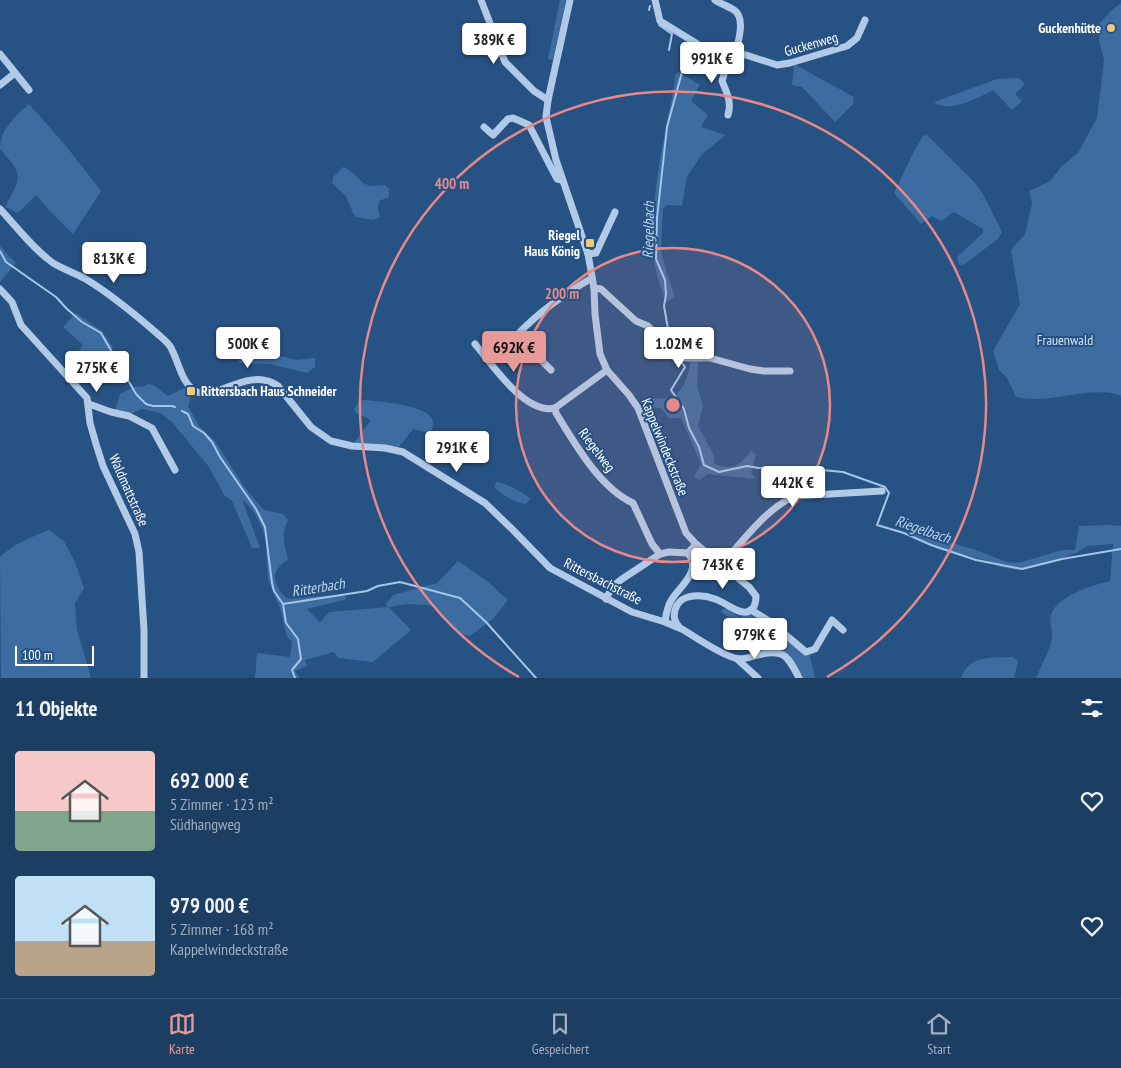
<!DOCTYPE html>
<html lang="de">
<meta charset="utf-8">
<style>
:root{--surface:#1d3e63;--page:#254569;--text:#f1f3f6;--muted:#a0aebe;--line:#3b5778;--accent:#e69b98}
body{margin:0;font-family:"PT Sans Narrow",sans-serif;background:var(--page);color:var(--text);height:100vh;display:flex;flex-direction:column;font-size:19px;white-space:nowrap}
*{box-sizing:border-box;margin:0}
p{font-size:16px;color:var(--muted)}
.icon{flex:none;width:28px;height:28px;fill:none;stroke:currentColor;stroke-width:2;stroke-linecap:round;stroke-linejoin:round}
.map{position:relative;height:678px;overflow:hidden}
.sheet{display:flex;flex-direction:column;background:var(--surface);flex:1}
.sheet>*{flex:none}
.scale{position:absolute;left:15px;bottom:12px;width:79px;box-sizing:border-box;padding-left:5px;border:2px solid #fff;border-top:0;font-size:14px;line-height:18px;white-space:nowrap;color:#fff;-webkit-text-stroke:4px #275284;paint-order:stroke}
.price{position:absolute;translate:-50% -42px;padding:0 11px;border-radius:5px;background:#fff;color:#222;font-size:16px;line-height:32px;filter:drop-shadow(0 1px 2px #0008)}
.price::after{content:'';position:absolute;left:50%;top:30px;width:15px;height:11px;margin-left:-8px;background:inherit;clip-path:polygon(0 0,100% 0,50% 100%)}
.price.selected{background:var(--accent);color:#111}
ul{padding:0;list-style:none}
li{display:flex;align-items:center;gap:15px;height:125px;padding:0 15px}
li span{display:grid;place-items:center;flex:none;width:140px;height:100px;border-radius:5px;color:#555}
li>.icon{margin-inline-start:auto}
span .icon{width:60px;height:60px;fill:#fffc;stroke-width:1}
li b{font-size:21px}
h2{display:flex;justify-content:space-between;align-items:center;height:60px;padding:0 15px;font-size:21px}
.tab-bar{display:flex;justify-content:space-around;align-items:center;height:70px;border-top:1px solid var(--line);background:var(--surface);font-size:14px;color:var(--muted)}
.tab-bar a{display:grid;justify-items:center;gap:2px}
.tab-bar .selected{color:var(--accent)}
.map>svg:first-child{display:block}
</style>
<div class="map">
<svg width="1121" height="678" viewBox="0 0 1121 678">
<rect width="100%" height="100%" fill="#275284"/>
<g fill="#3c6ca0">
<path d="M560 0H566L553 60 548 59Z"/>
<path d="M1121 3V396C1102 386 1059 399 1035 399 1029 399 1022 398 1016 397L1007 378 999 370 993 351 1020 304 1011 250 1025 234 1032 203 1029 191 1050 181 1062 166 1078 153 1097 118 1104 60 1099 41 1100 23 1111 11Z"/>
<path d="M794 64 854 97 853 104 835 122 802 87 792 85Z"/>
<path d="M679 72 700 85 691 101 708 115 701 127 726 135 702 154 687 177 682 206 667 205 663 209 661 251 667 274 675 297 666 302C662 290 657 278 655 265 649 222 657 175 665 132 668 113 674 94 675 75Z"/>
<path d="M1018 78 1025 84 1015 94 1022 101 1012 110 993 90C978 98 949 114 934 102L997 79Z"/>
<path d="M29 104 66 146 101 191 73 234 51 212 36 195 18 213 5 207C22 175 24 176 0 149 0 129 16 116 29 104Z"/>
<path d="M927 135 974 182 983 194 1002 232 998 239 962 266 959 264 957 257 983 233V229L954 212 941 221 932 216 921 224 894 193 913 153 923 136Z"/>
<path d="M343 167C354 170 361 186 372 186 376 186 381 185 385 185L389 189V197L379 201 378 208 380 217 373 220 356 217 353 213 346 196 332 183 333 177Z"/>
<path d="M0 246 16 263 0 282Z"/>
<path d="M76 313 102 331 113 348 88 373 76 354 83 345 63 327Z"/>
<path d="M266 352 296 360 315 358V367L307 373 270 364 239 363 235 355Z"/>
<path d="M698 361 697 386 703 405 698 426 714 456V463C731 472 741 465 751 451L756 454 751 473 756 479 707 474 700 480 694 477 701 464 681 418H669L661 408 648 407 651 398C681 402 684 387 691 362Z"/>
<path d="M149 384 155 386 168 396 184 388 192 394 188 406 199 426 215 441 245 488 264 510 283 514 288 520C281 534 284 544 288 559 277 567 270 576 279 589 282 594 284 597 290 599L343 594 347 598 344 600 307 609 320 622 329 612 388 607 386 604 393 595 437 583 458 561 487 581 508 600 493 619 470 636 462 635 436 608 428 605 406 604 389 607 411 630 373 662 338 658 334 652 305 660 307 666 295 671 300 678H255L257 653 290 657 292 641 287 637 280 608 268 580 265 538 262 528 254 512 242 499 260 548H252L232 501 224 495 209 467 171 421 160 413 142 409 131 414 115 411 120 394 137 386 141 387Z"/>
<path d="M364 400C377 401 432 405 433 422 434 424 432 427 432 430L426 432 413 429 398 448 353 444 371 420 356 413 354 409 360 401Z"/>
<path d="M497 482C503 482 527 494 530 499L526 504C512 502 504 496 494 487Z"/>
<path d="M1109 525 1121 526V678H1036C1041 666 1048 654 1051 642 1055 629 1048 625 1051 615 1056 596 1093 585 1110 581L1113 544 1088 546 1076 553 1031 568 1018 570 1000 567 985 560 937 549 910 534 912 531H915L943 541 973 549 1007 562 1018 563 1063 550H1075L1079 526Z"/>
<path d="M49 530 64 541 75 562 84 588 75 603 77 630 91 678H1L0 557C13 544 32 537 49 530Z"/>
<path d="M723 609H727L739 617 752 615 768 623 809 652 815 678H802L792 658 787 653 779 650 757 630 741 625 721 612Z"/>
<path d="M1013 657 1018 661 1014 678H961C970 654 992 658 1013 657Z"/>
</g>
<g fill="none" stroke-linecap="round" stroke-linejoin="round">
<g stroke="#a5c6e8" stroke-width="2">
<path d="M649 10 650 6"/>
<path d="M659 25 672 34 669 50"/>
<path d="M0 251 6 262 56 297 67 309 82 322 101 333 136 394 146 404 153 406H172L175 407"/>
<path d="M674 347 668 329 664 306 666 294 665 280 656 259 657 218 667 127 685 61"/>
<path d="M680 360 685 367 671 390 684 409 689 428 699 447 704 465 719 472 747 466 759 468 789 467 843 472 885 487 889 493 877 525 904 533 931 545 976 560 1022 569 1062 559 1121 549"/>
<path d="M182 411 188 414 193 426 204 433 212 442 220 457 256 509 265 527 272 583 274 591 283 604 367 591 378 586 400 582 460 598 486 622 536 678"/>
<path d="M283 604 286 623 298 639 301 659 292 670 295 678"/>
</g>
<g stroke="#b1cae7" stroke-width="7">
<path d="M481 0 505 62 534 91 548 100"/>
<path d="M570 0 548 100 546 117 556 160 588 254 594 288 595 314 600 354 607 370 629 395 638 408 686 533 696 544 749 587 756 596C756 602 755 610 747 612 737 614 725 602 715 599 707 596 697 595 688 597 681 599 677 603 675 610 673 618 675 622 680 628 696 637 717 653 735 658 741 660 748 658 754 656 782 648 787 653 799 678"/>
<path d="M655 0 660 21 704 48 721 52 746 55 777 65 790 63 847 46 857 38 865 20"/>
<path d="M715 0C721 4 728 6 734 10 746 18 738 41 736 53"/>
<path d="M0 54 29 90"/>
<path d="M0 85 15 73"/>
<path d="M728 115C732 102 727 93 722 81L729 58V53"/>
<path d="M484 127 493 135 508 119 513 118 529 125 557 179 562 180"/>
<path d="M0 209C17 227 33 249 53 263 63 269 74 273 84 278 111 294 136 315 160 336 164 340 170 344 172 350 179 363 182 385 197 392 218 400 249 366 278 386L311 427 331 441 352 446 385 448 403 452 485 503 513 530 550 568 632 612 665 622 679 628"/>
<path d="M588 254 596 253 615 212"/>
<path d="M594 288 601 289 636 321 648 326 681 358H710L750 369 764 371H790"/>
<path d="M0 289 12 302 21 325 87 398 90 423 96 444 103 466 135 534 139 552 144 630V678"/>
<path d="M475 344C492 364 525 415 555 408"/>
<path d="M551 370 530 349 519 333C540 311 566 293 592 278"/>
<path d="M607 370 555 408 556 413C575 444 600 488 633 503L652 544 660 554"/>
<path d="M89 404 111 412 129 416 152 428 175 470"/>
<path d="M692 571 716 572C735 550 768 505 796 496L882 491"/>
<path d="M606 599 612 587 622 579 660 554 669 552 688 553 696 544"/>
<path d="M751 610 769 621 806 652 815 649 832 620 843 630"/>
<path d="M665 622C666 614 668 605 672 599 681 585 702 571 688 553"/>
<path d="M737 659 758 678"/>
</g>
</g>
<circle cx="673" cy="405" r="157" fill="#e88989" fill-opacity=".12"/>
<g fill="none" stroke="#e88989" stroke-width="2.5">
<circle cx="673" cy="405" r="157"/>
<path d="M519 677A313 313 0 1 1 827 677"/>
</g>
<g fill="#f0ca76" stroke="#275284" stroke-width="2">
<circle cx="1111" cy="28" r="5"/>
<rect x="585" y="238" width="10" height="10" rx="2.5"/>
<rect x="186" y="386" width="10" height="10" rx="2.5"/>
</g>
<g text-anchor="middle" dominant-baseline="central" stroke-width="4" stroke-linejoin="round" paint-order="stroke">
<g font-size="14" font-weight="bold" fill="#fff" stroke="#275284" text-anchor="end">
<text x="1101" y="28">Guckenhütte</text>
<text x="580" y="235">Riegel<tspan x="580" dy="16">Haus König</tspan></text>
<text x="201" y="391" text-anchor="start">Rittersbach Haus Schneider</text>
</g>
<g font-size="14" fill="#fff" stroke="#275284">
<text transform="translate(811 44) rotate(-16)">Guckenweg</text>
<text transform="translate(665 447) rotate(68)">Kappelwindeckstraße</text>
<text transform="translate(597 450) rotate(53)">Riegelweg</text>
<text transform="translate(129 490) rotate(66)">Waldmattstraße</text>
<text transform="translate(603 581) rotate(27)">Rittersbachstraße</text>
</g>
<g font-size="14" fill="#d4e4f6" stroke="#275284">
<text x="1065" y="340">Frauenwald</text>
</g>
<g font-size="15" font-style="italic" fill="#bcd4ef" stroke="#275284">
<text transform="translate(648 230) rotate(-89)">Riegelbach</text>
<text transform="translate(923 529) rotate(19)">Riegelbach</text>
<text transform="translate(318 587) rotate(-9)">Ritterbach</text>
</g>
</g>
<circle cx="673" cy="405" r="8" fill="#e88989" stroke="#275284" stroke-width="2.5"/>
<g font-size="15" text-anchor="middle" font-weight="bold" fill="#e88989" stroke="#275284" stroke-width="4" stroke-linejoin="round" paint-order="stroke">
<text x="452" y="189">400 m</text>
<text x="562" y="299">200 m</text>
</g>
</svg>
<div class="scale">100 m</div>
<b class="price" style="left:494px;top:65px">389K €</b>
<b class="price" style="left:712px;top:84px">991K €</b>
<b class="price" style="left:114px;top:284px">813K €</b>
<b class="price" style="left:248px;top:369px">500K €</b>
<b class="price" style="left:679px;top:369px">1.02M €</b>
<b class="price selected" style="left:514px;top:373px">692K €</b>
<b class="price" style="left:97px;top:393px">275K €</b>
<b class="price" style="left:457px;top:473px">291K €</b>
<b class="price" style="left:793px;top:508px">442K €</b>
<b class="price" style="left:723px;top:590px">743K €</b>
<b class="price" style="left:755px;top:660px">979K €</b>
</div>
<section class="sheet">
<h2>11 Objekte<svg class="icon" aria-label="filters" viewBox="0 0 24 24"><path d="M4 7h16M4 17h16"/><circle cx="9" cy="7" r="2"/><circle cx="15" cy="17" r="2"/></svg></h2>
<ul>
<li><span style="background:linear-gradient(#f6c9c9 60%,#7fa58c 0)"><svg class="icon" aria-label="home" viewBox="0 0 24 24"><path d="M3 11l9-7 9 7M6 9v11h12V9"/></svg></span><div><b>692 000 €</b><p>5 Zimmer · 123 m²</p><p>Südhangweg</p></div><svg class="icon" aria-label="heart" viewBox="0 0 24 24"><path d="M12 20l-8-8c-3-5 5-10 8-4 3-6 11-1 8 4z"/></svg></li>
<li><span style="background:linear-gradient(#bfe0f5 65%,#b9a48a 0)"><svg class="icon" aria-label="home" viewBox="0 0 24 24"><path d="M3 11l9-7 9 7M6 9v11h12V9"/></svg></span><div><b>979 000 €</b><p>5 Zimmer · 168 m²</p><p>Kappelwindeckstraße</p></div><svg class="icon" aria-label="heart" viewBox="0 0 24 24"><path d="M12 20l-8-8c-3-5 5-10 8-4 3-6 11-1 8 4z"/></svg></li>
</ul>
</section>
<nav class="tab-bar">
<a class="selected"><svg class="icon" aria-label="map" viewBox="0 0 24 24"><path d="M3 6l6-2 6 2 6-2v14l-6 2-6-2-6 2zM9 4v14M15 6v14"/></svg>Karte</a>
<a><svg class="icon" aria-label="saved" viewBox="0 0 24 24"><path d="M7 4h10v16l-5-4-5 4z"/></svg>Gespeichert</a>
<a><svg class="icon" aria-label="home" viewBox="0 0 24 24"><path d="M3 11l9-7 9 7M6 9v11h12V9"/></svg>Start</a>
</nav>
